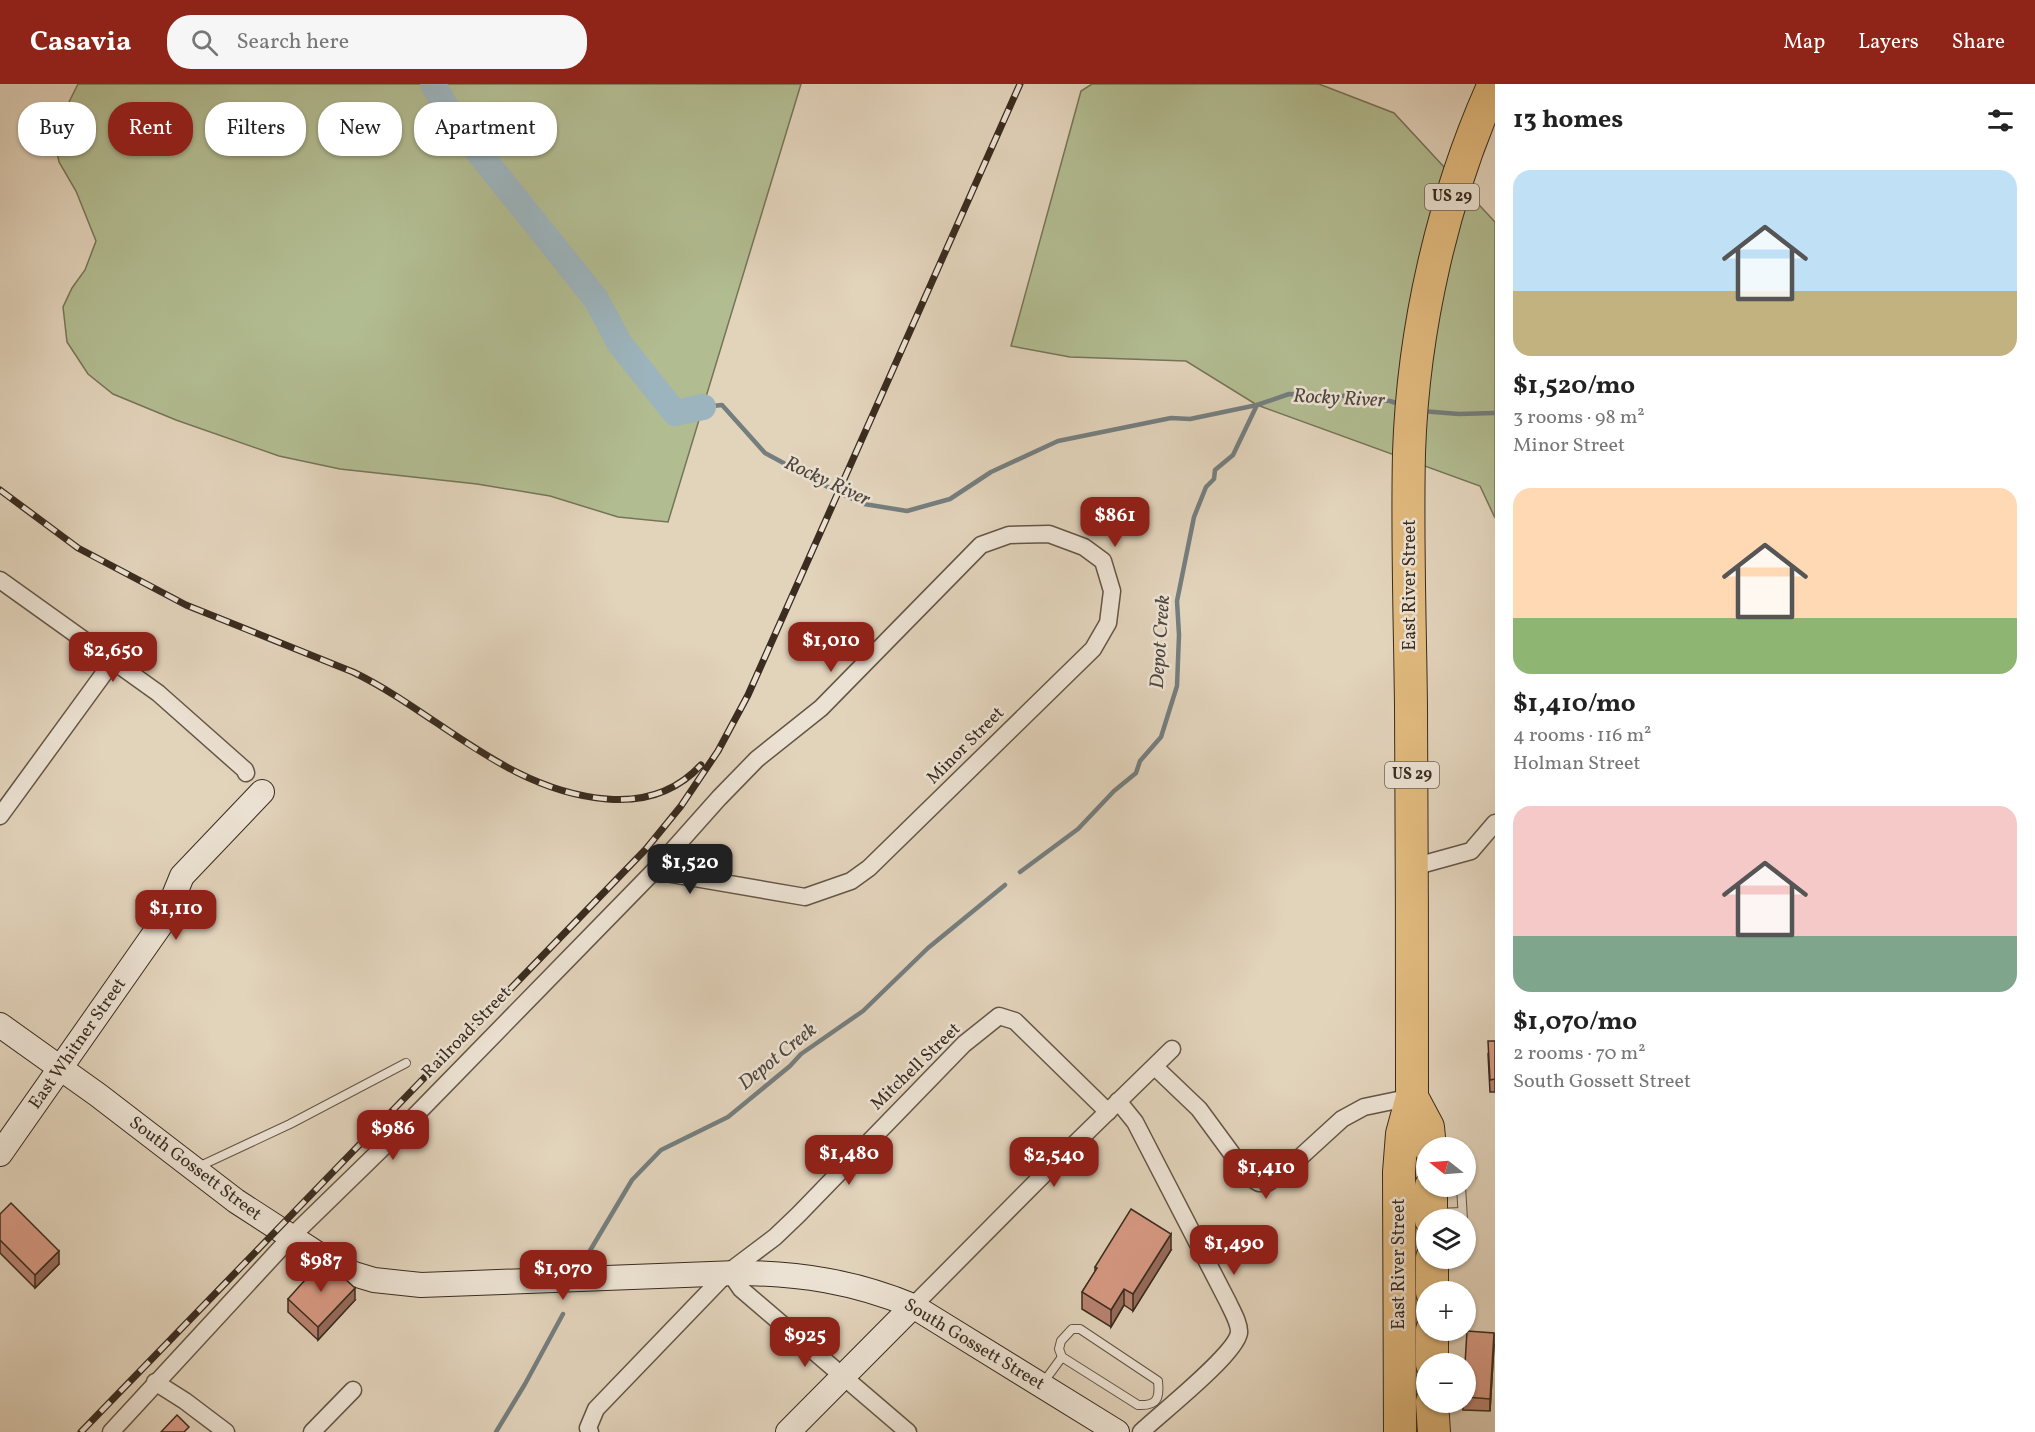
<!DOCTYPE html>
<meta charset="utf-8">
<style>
:root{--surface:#fff;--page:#f6f6f6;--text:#222;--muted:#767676;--accent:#8f2418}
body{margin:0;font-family:Vollkorn,serif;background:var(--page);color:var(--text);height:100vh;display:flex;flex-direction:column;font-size:22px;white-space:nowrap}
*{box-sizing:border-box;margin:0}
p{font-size:20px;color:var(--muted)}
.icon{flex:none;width:33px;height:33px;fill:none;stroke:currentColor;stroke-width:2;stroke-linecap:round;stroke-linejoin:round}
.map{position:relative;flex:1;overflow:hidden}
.side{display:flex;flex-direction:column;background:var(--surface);width:540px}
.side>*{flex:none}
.hud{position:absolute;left:18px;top:18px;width:570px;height:54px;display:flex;gap:12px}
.needle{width:39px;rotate:287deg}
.tools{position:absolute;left:1416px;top:1053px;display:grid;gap:12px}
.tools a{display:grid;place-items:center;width:60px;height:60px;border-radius:50%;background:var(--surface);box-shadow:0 2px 4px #0004;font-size:30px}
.price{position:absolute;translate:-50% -51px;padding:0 14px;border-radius:12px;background:var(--accent);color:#fff;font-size:20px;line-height:39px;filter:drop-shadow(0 2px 3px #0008)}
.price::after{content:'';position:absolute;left:50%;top:36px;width:18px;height:14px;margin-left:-9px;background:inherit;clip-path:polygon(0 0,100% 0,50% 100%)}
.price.active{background:#222;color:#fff}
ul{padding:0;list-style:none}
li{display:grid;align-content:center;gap:12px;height:318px;padding:0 18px}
li span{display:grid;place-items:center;height:186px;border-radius:18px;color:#555}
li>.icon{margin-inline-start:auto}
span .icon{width:108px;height:108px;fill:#fffc;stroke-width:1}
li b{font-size:26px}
h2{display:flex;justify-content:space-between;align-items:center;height:72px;padding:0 18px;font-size:26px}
.pill{padding:0 21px;border-radius:24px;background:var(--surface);box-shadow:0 2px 4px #0004;font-size:21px;line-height:54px}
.pill.active{background:var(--accent);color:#fff}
header{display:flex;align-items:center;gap:36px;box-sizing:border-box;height:84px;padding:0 30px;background:var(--accent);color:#fff}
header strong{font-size:28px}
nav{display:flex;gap:33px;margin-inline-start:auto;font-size:21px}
.search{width:420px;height:54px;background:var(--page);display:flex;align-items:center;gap:15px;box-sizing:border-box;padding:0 21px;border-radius:24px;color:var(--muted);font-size:22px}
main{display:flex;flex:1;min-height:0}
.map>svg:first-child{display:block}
</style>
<header>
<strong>Casavia</strong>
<div class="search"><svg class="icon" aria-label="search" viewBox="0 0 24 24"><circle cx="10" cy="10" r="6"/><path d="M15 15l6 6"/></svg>Search here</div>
<nav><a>Map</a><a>Layers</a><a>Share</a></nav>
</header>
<main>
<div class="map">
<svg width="1495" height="1348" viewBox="0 0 1495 1348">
<rect width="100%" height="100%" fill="#e2d3bb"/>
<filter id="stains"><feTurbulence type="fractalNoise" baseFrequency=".00333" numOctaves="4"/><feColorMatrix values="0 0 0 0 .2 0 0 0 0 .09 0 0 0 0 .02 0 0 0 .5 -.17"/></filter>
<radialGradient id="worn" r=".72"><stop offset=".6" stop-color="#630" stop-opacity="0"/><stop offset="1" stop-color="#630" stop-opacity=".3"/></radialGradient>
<g fill="#b2bc91" stroke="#767458" stroke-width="1.5">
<path d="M78 0H801L668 438 618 433 550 412 477 400 340 385 279 372 176 336 113 310 88 290 67 258 63 223 72 204 85 186 96 157 76 107 59 78 53 50Z"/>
<path d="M1092 0H1319L1394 29 1495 138V434L1480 402 1257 321 1186 277 1070 273 1011 262 1081 7Z"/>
</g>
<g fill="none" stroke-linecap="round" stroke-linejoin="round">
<g stroke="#757e7e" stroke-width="4.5">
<path d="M703 323 722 321 765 369 839 409 864 420 907 427 950 415 991 388 1058 357 1171 334 1190 335 1257 321 1289 310 1348 312 1390 317 1402 321"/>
<path d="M1421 327 1459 330 1495 329"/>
<path d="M1020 788 1078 745 1114 707 1136 689 1140 677 1161 653 1177 602 1179 551 1177 517 1194 433 1206 403 1214 395 1215 386 1233 371 1257 321"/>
<path d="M585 1175 632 1096 661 1066 728 1033 790 982 801 970 863 927 928 864 1005 801"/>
<path d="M496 1348 525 1300 563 1230"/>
</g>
<path stroke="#9cb4bd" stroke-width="26" d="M433 0 455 39 596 215 620 260 675 329 703 323"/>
<defs>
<g id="lane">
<path d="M198 1083 290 1040 406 979"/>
<path d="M1461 1102 1463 1136"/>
<path d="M1436 1129 1462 1128"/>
<path d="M1072 1245H1080L1158 1297C1160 1315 1157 1322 1138 1321L1062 1273 1059 1265 1061 1257Z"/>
<path d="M1043 1299 1062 1273"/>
</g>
<g id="street">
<path d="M1049 450 1084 463 1103 477 1112 507 1108 539 1093 565 869 784 851 797 805 813 654 787 719 714 757 675 821 624 981 461 1009 451Z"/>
<path d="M0 496 158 609 245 686 246 689"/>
<path d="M0 732 113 577"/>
<path d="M1413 783 1471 767 1495 739"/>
<path d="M1155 983 1199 1025 1249 1093 1259 1099H1267L1284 1088 1342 1035 1364 1023 1412 1013"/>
<path d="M1118 1017 1135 1038 1228 1218C1232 1227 1240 1240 1239 1249 1235 1271 1161 1329 1141 1348"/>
<path d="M730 1189 741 1205 908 1348"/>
<path d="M913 1222 1046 1088 1172 965"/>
<path d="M155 1298 185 1317 226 1348"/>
<path d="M111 1348 290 1154 404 1043 654 787"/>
<path d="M312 1348 353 1306"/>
<path d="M590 1348 588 1344 596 1325 726 1190 775 1153 798 1131 964 960 999 932 1015 937 1108 1028"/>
</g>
<g id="secondary">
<path d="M0 941 98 1011 236 1117 327 1176 354 1190 374 1196 421 1201 737 1189C799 1189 855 1198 913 1222L1117 1348"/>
<path d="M0 1070 164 836 182 792 262 708"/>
<path d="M788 1348 913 1222"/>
</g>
<g id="highway">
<path d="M1412 1013 1428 1043 1430 1064"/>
<path d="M1431 1102V1136"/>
<path d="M1432 1174V1208"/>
<path d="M1432 1246V1280"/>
<path d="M1432 1318 1434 1348"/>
<path d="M1400 1348 1399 1088 1402 1050 1412 1013C1412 883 1412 752 1411 622 1410 538 1407 453 1409 369 1413 245 1443 113 1494 0"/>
</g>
</defs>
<use href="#lane" stroke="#645646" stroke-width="10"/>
<use href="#street" stroke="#645646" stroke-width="19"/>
<use href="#secondary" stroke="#3a2c1f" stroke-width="26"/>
<use href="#highway" stroke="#3a2c1f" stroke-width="34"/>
<use href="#lane" stroke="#ece2d3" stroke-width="8"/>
<use href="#street" stroke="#ece2d3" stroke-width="16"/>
<use href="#secondary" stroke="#ece2d3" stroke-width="24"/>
<use href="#highway" stroke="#e1ba7e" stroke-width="32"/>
<defs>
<g id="rail">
<path d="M0 406 78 464 186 521 353 588C438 629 507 707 607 715 643 718 676 708 701 681"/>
<path d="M81 1348 646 765 681 722 718 667 748 611 1020 0"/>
</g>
</defs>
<use href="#rail" stroke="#3a2c1f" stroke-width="7"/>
<use href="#rail" stroke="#ece2d3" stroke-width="4.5" stroke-dasharray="14" stroke-linecap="butt"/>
</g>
<g fill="#ba8472" stroke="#3a2c1f" stroke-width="1.5">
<path d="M1495 957V1008H1490L1488 970Z"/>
<path d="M0 1130 59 1180 35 1204 0 1169Z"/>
<path d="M1171 1166 1133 1227 1124 1221 1111 1243 1082 1225V1208L1095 1188V1183Z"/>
<path d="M288 1215 355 1216 318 1256 288 1228Z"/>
<path d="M1494 1261 1490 1327 1463 1326V1318H1466V1280Z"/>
</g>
<g fill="#976c5c" stroke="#3a2c1f" stroke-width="1.5">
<path d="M1171 1150V1166L1133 1227V1210Z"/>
<path d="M59 1167V1180L35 1204V1191Z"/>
<path d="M355 1204V1216L318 1256V1243Z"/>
<path d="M1124 1205V1221L1111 1243V1226Z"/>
<path d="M1494 1249V1261L1490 1327V1315Z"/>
</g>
<g fill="#d89a84" stroke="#3a2c1f" stroke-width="1.5">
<path d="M1488 957H1495V995L1490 996Z"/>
<path d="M11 1119 59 1167 35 1191 0 1156V1130Z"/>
<path d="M1131 1125 1171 1150 1133 1210 1124 1205 1111 1226 1082 1208 1097 1184 1095 1183Z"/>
<path d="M322 1177 331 1182 355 1204 318 1243 288 1215Z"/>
<path d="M1467 1247 1494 1249 1490 1315 1466 1313 1465 1280Z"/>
<path d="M177 1331 189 1343 184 1348H161Z"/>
</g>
<g text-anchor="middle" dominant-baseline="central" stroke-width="5" stroke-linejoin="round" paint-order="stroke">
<g fill="#ece2d3" stroke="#6f6355" stroke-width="1.5">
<rect x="1425" y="100" width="54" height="26" rx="4.5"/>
<rect x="1385" y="678" width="54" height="26" rx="4.5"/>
</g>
<g font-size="16" font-weight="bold" fill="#3a2c1f">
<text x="1452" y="113">US 29</text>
<text x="1412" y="691">US 29</text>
</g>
<g font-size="18" fill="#3a2c1f" stroke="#ece2d3">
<text transform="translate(1410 501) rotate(-90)">East River Street</text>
<text transform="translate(966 662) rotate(-45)">Minor Street</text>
<text transform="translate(467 949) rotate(-46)">Railroad Street</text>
<text transform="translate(78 960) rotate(-55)">East Whitner Street</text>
<text transform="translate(916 983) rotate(-44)">Mitchell Street</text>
<text transform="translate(195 1085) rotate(37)">South Gossett Street</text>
<text transform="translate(1399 1180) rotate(-90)">East River Street</text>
<text transform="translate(974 1261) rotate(31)">South Gossett Street</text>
</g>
<g font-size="20" font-style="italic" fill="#4e473f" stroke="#ece2d3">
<text transform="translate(1339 315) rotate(3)">Rocky River</text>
<text transform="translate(827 398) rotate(25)">Rocky River</text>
<text transform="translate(1161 558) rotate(-86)">Depot Creek</text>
<text transform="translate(778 973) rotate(-39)">Depot Creek</text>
</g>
</g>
<rect width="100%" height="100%" filter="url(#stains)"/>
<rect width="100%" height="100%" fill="url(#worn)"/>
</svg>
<div class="tools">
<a><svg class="needle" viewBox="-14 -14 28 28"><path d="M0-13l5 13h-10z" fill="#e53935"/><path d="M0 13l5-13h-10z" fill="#767676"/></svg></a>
<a><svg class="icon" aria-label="layers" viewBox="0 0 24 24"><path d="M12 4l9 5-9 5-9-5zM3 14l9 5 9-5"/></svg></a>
<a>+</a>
<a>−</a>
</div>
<b class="price" style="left:1115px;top:464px">$861</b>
<b class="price" style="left:831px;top:589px">$1,010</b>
<b class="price" style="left:113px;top:599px">$2,650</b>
<b class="price active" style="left:690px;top:811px">$1,520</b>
<b class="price" style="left:176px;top:857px">$1,110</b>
<b class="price" style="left:393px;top:1077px">$986</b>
<b class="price" style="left:849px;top:1102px">$1,480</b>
<b class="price" style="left:1054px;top:1104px">$2,540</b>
<b class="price" style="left:1266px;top:1116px">$1,410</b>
<b class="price" style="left:1234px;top:1192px">$1,490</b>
<b class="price" style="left:321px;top:1209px">$987</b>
<b class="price" style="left:563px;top:1217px">$1,070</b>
<b class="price" style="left:805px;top:1284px">$925</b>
<div class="hud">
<a class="pill">Buy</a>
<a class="pill active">Rent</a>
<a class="pill">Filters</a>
<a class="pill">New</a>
<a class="pill">Apartment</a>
</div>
</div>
<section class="side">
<h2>13 homes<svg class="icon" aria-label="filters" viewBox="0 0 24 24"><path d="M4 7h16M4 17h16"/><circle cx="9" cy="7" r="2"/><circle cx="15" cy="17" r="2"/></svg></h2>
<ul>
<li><span style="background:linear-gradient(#bfe0f5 65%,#c2b280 0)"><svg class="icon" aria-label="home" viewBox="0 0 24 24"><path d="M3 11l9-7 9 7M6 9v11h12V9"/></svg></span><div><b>$1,520/mo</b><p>3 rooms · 98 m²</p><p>Minor Street</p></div></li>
<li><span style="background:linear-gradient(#ffd9b3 70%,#8fb573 0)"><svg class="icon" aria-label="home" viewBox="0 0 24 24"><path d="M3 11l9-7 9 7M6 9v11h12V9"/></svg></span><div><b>$1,410/mo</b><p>4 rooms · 116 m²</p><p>Holman Street</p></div></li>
<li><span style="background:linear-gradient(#f6c9c9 70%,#7fa58c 0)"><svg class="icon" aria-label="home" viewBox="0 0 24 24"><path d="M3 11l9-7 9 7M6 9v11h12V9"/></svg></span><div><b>$1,070/mo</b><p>2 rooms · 70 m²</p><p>South Gossett Street</p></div></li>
</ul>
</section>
</main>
